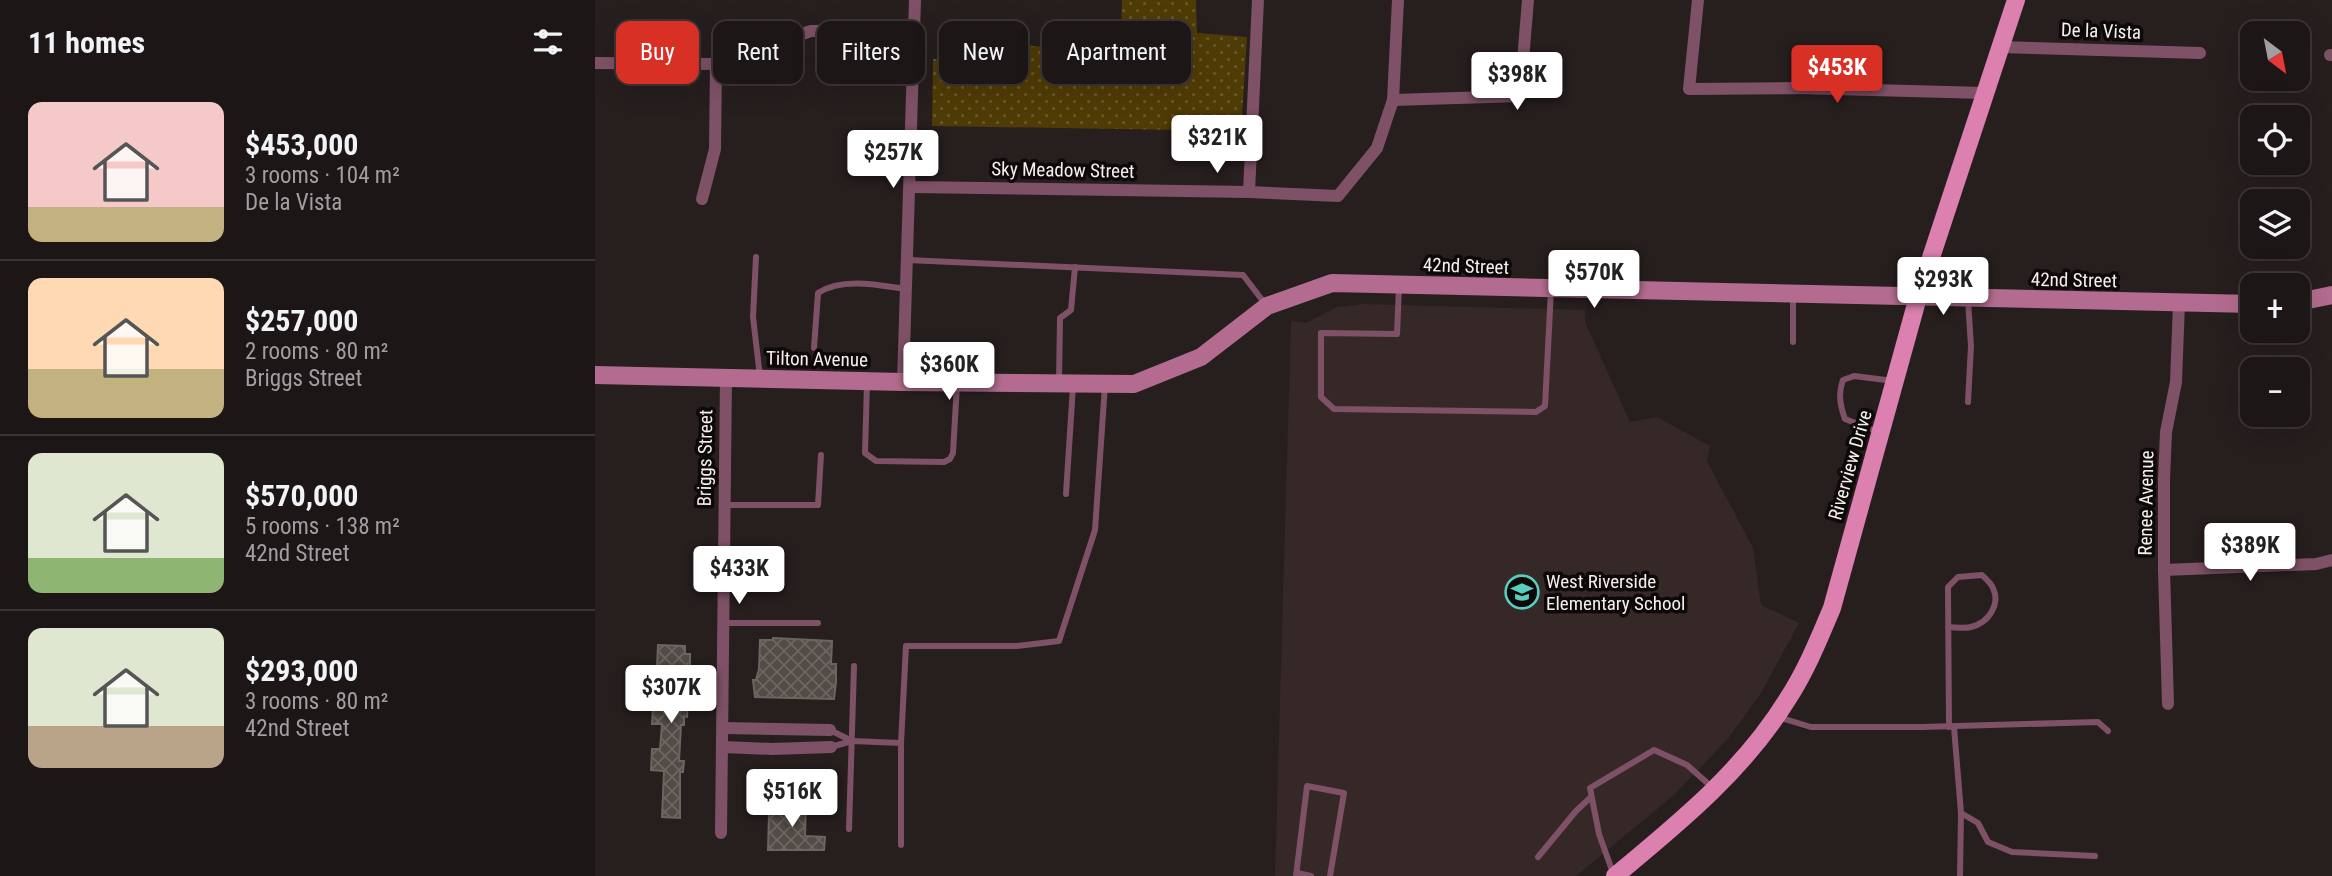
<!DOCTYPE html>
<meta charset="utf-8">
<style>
:root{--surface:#1d1616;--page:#2a2323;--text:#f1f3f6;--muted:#a09fa1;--line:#3b3535;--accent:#d93025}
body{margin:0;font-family:"Roboto Condensed",sans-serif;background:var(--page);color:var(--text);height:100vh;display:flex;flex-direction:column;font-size:26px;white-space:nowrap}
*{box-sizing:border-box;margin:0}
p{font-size:23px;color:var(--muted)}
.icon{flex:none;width:38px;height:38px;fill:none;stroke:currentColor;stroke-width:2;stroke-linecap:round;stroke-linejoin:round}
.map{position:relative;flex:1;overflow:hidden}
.sheet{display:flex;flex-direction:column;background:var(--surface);width:595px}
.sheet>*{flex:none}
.hud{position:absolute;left:21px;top:21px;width:665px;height:63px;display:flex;gap:14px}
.needle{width:46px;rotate:148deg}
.controls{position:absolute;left:1645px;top:21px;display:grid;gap:14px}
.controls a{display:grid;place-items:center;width:70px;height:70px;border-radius:14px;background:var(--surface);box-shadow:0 7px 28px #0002,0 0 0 2px var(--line);font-size:35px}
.price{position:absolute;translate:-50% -60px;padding:0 16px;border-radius:7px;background:#fff;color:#222;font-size:23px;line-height:46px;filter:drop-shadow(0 2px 4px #0008)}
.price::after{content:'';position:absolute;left:50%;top:42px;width:21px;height:16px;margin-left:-10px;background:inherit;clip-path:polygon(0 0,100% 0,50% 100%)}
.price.on{background:var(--accent);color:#fff}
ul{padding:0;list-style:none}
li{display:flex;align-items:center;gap:21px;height:175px;padding:0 28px}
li+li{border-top:2px solid var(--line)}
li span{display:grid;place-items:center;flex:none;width:196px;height:140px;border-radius:14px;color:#555}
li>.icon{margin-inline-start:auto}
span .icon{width:84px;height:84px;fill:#fffc;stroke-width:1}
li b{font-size:30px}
h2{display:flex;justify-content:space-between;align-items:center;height:84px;padding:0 28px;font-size:30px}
.pill{padding:0 24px;border-radius:14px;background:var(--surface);box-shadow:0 7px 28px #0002,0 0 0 2px var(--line);font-size:24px;line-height:63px}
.pill.on{background:var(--accent);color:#fff}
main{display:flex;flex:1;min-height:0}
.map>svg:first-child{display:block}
</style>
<main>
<section class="sheet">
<h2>11 homes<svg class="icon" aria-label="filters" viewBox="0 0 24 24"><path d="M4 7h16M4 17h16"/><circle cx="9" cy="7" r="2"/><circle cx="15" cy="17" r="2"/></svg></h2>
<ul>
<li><span style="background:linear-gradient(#f6c9c9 75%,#c2b280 0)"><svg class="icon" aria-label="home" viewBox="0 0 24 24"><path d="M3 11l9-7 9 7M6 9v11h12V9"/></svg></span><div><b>$453,000</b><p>3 rooms · 104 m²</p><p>De la Vista</p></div></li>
<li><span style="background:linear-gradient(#ffd9b3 65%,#c2b280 0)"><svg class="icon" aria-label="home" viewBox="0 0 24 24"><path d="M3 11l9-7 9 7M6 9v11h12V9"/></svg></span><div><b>$257,000</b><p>2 rooms · 80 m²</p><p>Briggs Street</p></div></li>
<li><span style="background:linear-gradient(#dfe7d0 75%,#8fb573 0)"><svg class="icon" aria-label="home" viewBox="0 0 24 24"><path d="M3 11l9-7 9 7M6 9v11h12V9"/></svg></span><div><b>$570,000</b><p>5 rooms · 138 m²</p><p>42nd Street</p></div></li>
<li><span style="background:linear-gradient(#dfe7d0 70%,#b9a48a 0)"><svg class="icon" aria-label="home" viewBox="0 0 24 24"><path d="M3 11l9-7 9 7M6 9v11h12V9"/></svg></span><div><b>$293,000</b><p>3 rooms · 80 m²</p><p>42nd Street</p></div></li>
</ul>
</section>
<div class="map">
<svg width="1737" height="876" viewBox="0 0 1737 876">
<defs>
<pattern id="park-dots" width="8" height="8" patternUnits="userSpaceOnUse" patternTransform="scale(1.75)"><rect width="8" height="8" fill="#4f3b05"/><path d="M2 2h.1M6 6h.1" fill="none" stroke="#69582a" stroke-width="1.8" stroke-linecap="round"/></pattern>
<pattern id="building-cross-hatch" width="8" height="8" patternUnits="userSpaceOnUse" patternTransform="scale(1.75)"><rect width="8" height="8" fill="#534b46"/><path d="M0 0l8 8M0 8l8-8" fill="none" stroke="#6c6561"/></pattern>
</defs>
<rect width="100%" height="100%" fill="#271e1e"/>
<path fill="#372828" d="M768 304 990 310V322L1035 422 1062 417 1115 446 1112 461 1158 548 1166 605 1204 623 1166 693 1132 740 1079 795 981 876H680L696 321 711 323 742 307Z"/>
<path fill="url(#park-dots)" d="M527 0H601L602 33 652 37 646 131 337 126 338 59 392 61 393 43 468 48V33L526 35Z"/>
<g fill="url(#building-cross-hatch)" stroke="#6d645f" stroke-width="2">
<path d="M178 638 237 641 236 664H241V682L239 699 160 697 158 680H161L164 669 165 640H178Z"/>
<path d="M63 645 90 646V654H95V668H90L88 701H93L92 717 89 716V725H86L84 761H89L88 772H85V818L67 817 69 771 56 770 57 749H65L67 724H57L59 692H70L71 667H62Z"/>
<path d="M189 798 211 799 210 836 230 837 229 850H173L174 814H188Z"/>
</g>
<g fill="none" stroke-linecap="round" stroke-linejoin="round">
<g stroke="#7e5167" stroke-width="6">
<path d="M161 257 158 317 165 377"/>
<path d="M312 260 648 275 671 305"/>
<path d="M804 287 802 334 726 333V397L739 409 941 412 950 406 956 290"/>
<path d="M1198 342V296"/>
<path d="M219 348 223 293C247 277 284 285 311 289"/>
<path d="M464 382 465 318 476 310 480 267"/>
<path d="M272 383 270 453 281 461 349 462 355 459 358 453 362 384"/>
<path d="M1373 402 1376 346 1373 300"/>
<path d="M1284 432 1250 419C1245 405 1243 394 1248 380L1259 376 1299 381"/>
<path d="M471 494 478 386"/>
<path d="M131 505H223L226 455"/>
<path d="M127 623H223"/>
<path d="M1353 627C1360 627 1369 629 1376 627 1393 623 1406 605 1398 588 1396 583 1390 578 1387 575L1363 577 1353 587 1354 727"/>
<path d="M1183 717 1216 727H1327L1503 722 1513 731"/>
<path d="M1359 727 1366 813 1383 823 1393 842 1417 852 1500 856"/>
<path d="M235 730 257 741"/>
<path d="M306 743 311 646H422L464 641 500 530 510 385"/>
<path d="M236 747 257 741 306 743V845"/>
<path d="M254 829 259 666"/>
<path d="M943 857 981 811 996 797"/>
<path d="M702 873 716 876"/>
<path d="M1018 873 1004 834 995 788 1059 750 1092 765 1118 788"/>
<path d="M701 876 712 786 749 793 735 876"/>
<path d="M1365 876 1366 813"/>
</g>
<g stroke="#7e5167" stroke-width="12">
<path d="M1103 0 1094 89 1202 88 1390 93"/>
<path d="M1405 47 1605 53"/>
<path d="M1735 55H1737"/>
<path d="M0 63 121 64 216 31 318 30"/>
<path d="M798 100 925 96 933 0"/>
<path d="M315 187 654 192 743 196 782 148 798 100 803 0"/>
<path d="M654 192 663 0"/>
<path d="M107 199 120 149 121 64"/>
<path d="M308 382 320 0"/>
<path d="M1569 570 1721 564 1737 560"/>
<path d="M1573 704 1569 570V479L1571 432 1581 382 1584 303"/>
<path d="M128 728 235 730"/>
<path d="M128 747 177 749 236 747"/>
<path d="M126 833 131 378"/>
</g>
<g stroke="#b36c8f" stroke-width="18">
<path d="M1703 302 1737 295"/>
<path d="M0 375 308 382 539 384 606 357 672 306 737 283 1657 304"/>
</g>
<path stroke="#dc80af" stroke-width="18" d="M1020 876C1084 823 1148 771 1192 700 1211 671 1224 639 1237 608L1323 297 1421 0"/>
</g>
<defs>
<symbol id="school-ring" viewBox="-11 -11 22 22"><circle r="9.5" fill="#0d0909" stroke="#58cec0" stroke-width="1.5"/><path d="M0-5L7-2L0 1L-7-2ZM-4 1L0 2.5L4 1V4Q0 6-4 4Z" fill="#58cec0"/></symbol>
</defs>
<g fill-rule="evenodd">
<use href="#school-ring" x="908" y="573" width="38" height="38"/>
</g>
<g text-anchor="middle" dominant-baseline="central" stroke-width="7" stroke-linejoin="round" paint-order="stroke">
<g font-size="19" fill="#f5efee" stroke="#0d0909">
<text transform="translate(1506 31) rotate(2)">De la Vista</text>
<text transform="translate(468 170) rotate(1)">Sky Meadow Street</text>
<text transform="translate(871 266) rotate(2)">42nd Street</text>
<text transform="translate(1479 280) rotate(1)">42nd Street</text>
<text transform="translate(222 359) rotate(1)">Tilton Avenue</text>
<text transform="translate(110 458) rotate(-89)">Briggs Street</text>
<text transform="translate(1255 465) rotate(-74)">Riverview Drive</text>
<text transform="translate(1551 503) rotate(-89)">Renee Avenue</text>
</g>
<g font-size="19" fill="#f5efee" stroke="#0d0909" text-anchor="start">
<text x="951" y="581">West Riverside<tspan x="951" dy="22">Elementary School</tspan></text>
</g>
</g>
</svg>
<div class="controls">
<a><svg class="needle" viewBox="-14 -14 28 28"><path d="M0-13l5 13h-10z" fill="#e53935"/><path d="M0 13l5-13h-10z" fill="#a09fa1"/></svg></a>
<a><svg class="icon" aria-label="locate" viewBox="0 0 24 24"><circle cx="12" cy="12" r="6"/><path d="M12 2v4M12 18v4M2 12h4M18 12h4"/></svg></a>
<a><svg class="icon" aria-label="layers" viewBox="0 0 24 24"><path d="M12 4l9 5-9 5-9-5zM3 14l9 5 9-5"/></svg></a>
<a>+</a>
<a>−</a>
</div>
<b class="price on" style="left:1242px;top:105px">$453K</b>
<b class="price" style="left:922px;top:112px">$398K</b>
<b class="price" style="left:622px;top:175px">$321K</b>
<b class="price" style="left:298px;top:190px">$257K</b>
<b class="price" style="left:999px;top:310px">$570K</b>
<b class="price" style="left:1348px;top:317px">$293K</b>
<b class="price" style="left:354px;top:402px">$360K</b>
<b class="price" style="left:1655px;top:583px">$389K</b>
<b class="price" style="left:144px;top:606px">$433K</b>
<b class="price" style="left:76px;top:725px">$307K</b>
<b class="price" style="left:197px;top:829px">$516K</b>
<div class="hud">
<a class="pill on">Buy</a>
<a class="pill">Rent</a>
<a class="pill">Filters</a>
<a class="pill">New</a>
<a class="pill">Apartment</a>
</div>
</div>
</main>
